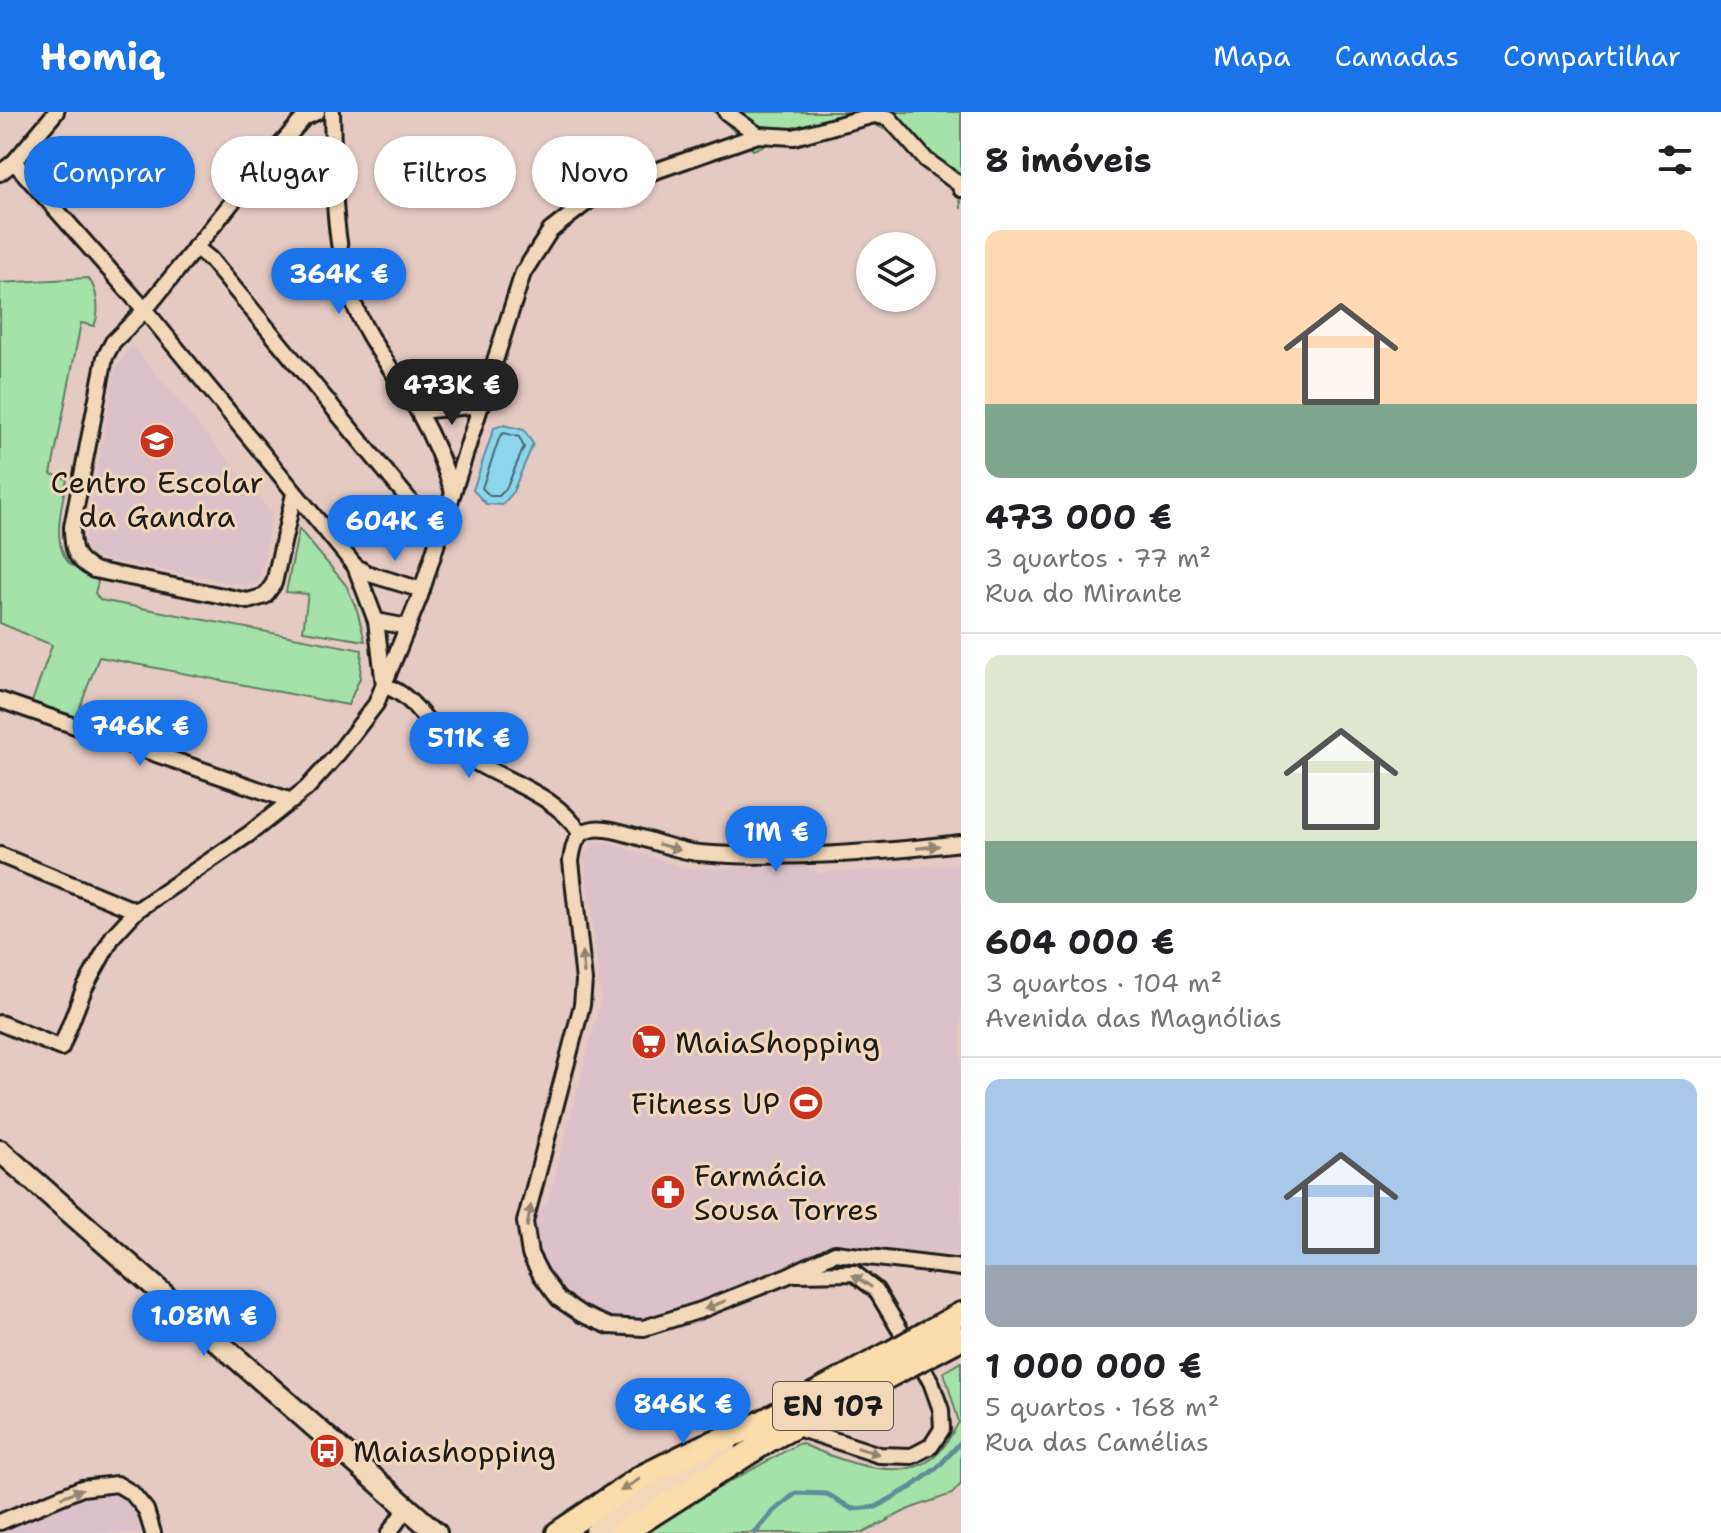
<!DOCTYPE html>
<html lang="pt">
<meta charset="utf-8">
<style>
:root{--surface:#fff;--page:#f6f6f6;--text:#202124;--muted:#757577;--line:#e0e0e0;--accent:#1a73e8}
body{margin:0;font-family:"Shantell Sans",sans-serif;background:var(--page);color:var(--text);height:100vh;display:flex;flex-direction:column;font-size:30px;white-space:nowrap}
*{box-sizing:border-box;margin:0}
p{font-size:26px;color:var(--muted)}
.icon{flex:none;width:44px;height:44px;fill:none;stroke:currentColor;stroke-width:2;stroke-linecap:round;stroke-linejoin:round}
.map{position:relative;flex:1;overflow:hidden}
.drawer{display:flex;flex-direction:column;background:var(--surface);width:760px}
.drawer>*{flex:none}
.guide{position:absolute;left:24px;top:24px;width:760px;height:72px;display:flex;gap:16px}
.tools{position:absolute;left:856px;top:120px;display:grid;gap:16px}
.tools a{display:grid;place-items:center;width:80px;height:80px;border-radius:50%;background:var(--surface);box-shadow:0 2px 6px #0004;font-size:40px}
.price{position:absolute;translate:-50% -68px;padding:0 18px;border-radius:28px;background:var(--accent);color:#fff;font-size:26px;line-height:52px;filter:drop-shadow(0 2px 4px #0008)}
.price::after{content:'';position:absolute;left:50%;top:48px;width:24px;height:18px;margin-left:-12px;background:inherit;clip-path:polygon(0 0,100% 0,50% 100%)}
.price.selected{background:#222;color:#fff}
ul{padding:0;list-style:none}
li{display:grid;align-content:center;gap:16px;height:424px;padding:0 24px}
li+li{border-top:2px solid var(--line)}
li span{display:grid;place-items:center;height:248px;border-radius:16px;color:#555}
li>.icon{margin-inline-start:auto}
span .icon{width:144px;height:144px;fill:#fffc;stroke-width:1}
li b{font-size:34px}
h2{display:flex;justify-content:space-between;align-items:center;height:96px;padding:0 24px;font-size:34px}
.chip{padding:0 28px;border-radius:36px;background:var(--surface);box-shadow:0 2px 6px #0004;font-size:28px;line-height:72px}
.chip.selected{background:var(--accent);color:#fff}
header{display:flex;align-items:center;gap:48px;box-sizing:border-box;height:112px;padding:0 40px;background:var(--accent);color:#fff}
header strong{font-size:38px}
nav{display:flex;gap:44px;margin-inline-start:auto;font-size:28px}
main{display:flex;flex:1;min-height:0}
.map>svg:first-child{display:block}
</style>
<header>
<strong>Homiq</strong>
<nav><a>Mapa</a><a>Camadas</a><a>Compartilhar</a></nav>
</header>
<main>
<div class="map">
<svg width="961" height="1421" viewBox="0 0 961 1421">
<rect width="100%" height="100%" fill="#e5cac3"/>
<filter id="ink" filterUnits="userSpaceOnUse"><feTurbulence type="fractalNoise" baseFrequency=".0125" numOctaves="2"/><feDisplacementMap in="SourceGraphic" scale="16" xChannelSelector="R" yChannelSelector="G"/><feConvolveMatrix kernelMatrix="1 2 1 2 8 2 1 2 1" color-interpolation-filters="sRGB"/></filter>
<g filter="url(#ink)">
<g fill="#dcc1ca">
<path d="M132 233 272 401 260 466 255 472 248 474 98 446 89 441 84 431 115 257Z"/>
<path d="M609 731 689 757 800 754 820 761 961 752V1144L836 1133 658 1205 621 1209 584 1195 552 1167 535 1129 537 1097 547 1093 601 887 584 742 594 732Z"/>
<path d="M110 1364 126 1368 141 1377 155 1398 160 1421H0V1401L64 1374 89 1366Z"/>
</g>
<g fill="#a5e2a9" stroke="#607f62" stroke-width="2">
<path d="M715 0H961V97L959 72 899 24 867 9 788 24 753 38Z"/>
<path d="M88 166C98 177 100 201 94 214L81 211 51 362 67 367C62 392 50 433 71 453 80 460 91 461 98 470L95 481 100 488 362 538 360 566 348 593 99 545 76 605 32 590 52 533 0 511V171Z"/>
<path d="M299 417 346 473 357 498 365 529 303 519 308 482 286 480Z"/>
<path d="M961 1250V1372L952 1382 909 1397 863 1421H648L689 1392 800 1331C835 1347 899 1372 933 1346 944 1338 952 1321 959 1310L944 1260Z"/>
</g>
<path fill="#8cd6ed" stroke="#5f8c99" stroke-width="2" d="M503 313 524 318 533 332 512 382 502 393 486 392 473 378 494 316Z"/>
<g fill="none" stroke-linecap="round" stroke-linejoin="round">
<path stroke="#496670" stroke-width="2" d="M504 321 519 325 524 335 506 377 499 384H490L482 376 500 324Z"/>
<path stroke="#5f8c99" stroke-width="5" d="M755 1421 773 1400 796 1381 827 1382 852 1397 876 1395 913 1374 938 1355 961 1330"/>
<defs>
<g id="minor">
<path d="M332 0C334 60 332 126 351 184 365 226 397 262 419 301 433 326 444 352 453 380"/>
<path d="M726 0 758 23"/>
<path d="M14 50 145 198 355 454 376 509 384 573"/>
<path d="M0 61 14 50 56 0"/>
<path d="M195 135 210 147 439 424"/>
<path d="M418 299 482 293"/>
<path d="M294 382 274 471 265 484 248 489 94 458C74 447 72 437 72 415L105 245 113 230 145 198 259 57 304 6 317 0"/>
<path d="M355 454 366 461 422 478"/>
<path d="M376 509 408 515"/>
<path d="M384 574C412 581 427 613 448 631 490 668 550 674 581 722"/>
<path d="M0 588 292 689"/>
<path d="M961 731C875 741 786 748 699 741 670 739 617 713 593 717 575 720 573 735 571 749L584 869 582 893 525 1110 530 1142 541 1163 559 1187 581 1202 609 1214 644 1216 701 1198 787 1164 835 1141 961 1156"/>
<path d="M0 743 136 799"/>
<path d="M0 911 61 936 84 877 113 824 136 799 249 722 307 676 336 644 376 592 420 484 523 161 550 119 604 77 758 23 794 25 874 3 889 6 926 48 959 72 961 77"/>
<path d="M794 1315 879 1343 912 1344 931 1334 942 1317 941 1298 931 1270 876 1178 854 1161 796 1162"/>
<path d="M0 1410 82 1376 117 1372 132 1381 146 1398 153 1421"/>
<path d="M389 1421 408 1394"/>
</g>
<g id="secondary">
<path d="M0 1039 436 1421"/>
<path d="M595 1421 727 1331"/>
</g>
<g id="primary">
<path d="M926 1221 961 1202"/>
<path d="M936 1239 961 1226"/>
<path d="M558 1421 643 1364 704 1334 751 1316 890 1241"/>
<path d="M623 1421 769 1328 898 1259"/>
</g>
</defs>
<use href="#minor" stroke="#1c1c1c" stroke-width="20"/>
<use href="#secondary" stroke="#1c1c1c" stroke-width="26"/>
<use href="#primary" stroke="#1c1c1c" stroke-width="28"/>
<use href="#minor" stroke="#f2d8b9" stroke-width="14"/>
<use href="#secondary" stroke="#f2d8b9" stroke-width="20"/>
<use href="#primary" stroke="#fbddab" stroke-width="22"/>
<defs>
<g id="primary-bridge">
<path d="M890 1241 926 1221"/>
<path d="M898 1259 936 1239"/>
</g>
</defs>
<use href="#primary-bridge" stroke="#1c1c1c" stroke-width="28" stroke-linecap="butt"/>
<use href="#primary-bridge" stroke="#fbddab" stroke-width="22"/>
</g>
<defs><path id="oneway-solid" d="M-6-.8H1V-3.2L6.5 0L1 3.2V.8H-6Z" transform="scale(2)"/></defs>
<g fill="#928372">
<use href="#oneway-solid" transform="translate(669 735) rotate(16)"/>
<use href="#oneway-solid" transform="translate(928 735) rotate(-7)"/>
<use href="#oneway-solid" transform="translate(583 851) rotate(-95)"/>
<use href="#oneway-solid" transform="translate(529 1104) rotate(-80)"/>
<use href="#oneway-solid" transform="translate(862 1169) rotate(-148)"/>
<use href="#oneway-solid" transform="translate(715 1193) rotate(158)"/>
<use href="#oneway-solid" transform="translate(868 1339) rotate(17)"/>
<use href="#oneway-solid" transform="translate(72 1381) rotate(-21)"/>
</g>
<use fill="#97866b" href="#oneway-solid" transform="translate(630 1373) rotate(148)"/>
</g>
<defs>
<symbol id="school-disc" viewBox="-11 -11 22 22"><circle r="9.5" fill="#c8321e" stroke="#f2d8b9"/><path d="M0-5L7-2L0 1L-7-2ZM-4 1L0 2.5L4 1V4Q0 6-4 4Z" fill="#fff"/></symbol>
<symbol id="supermarket-disc" viewBox="-11 -11 22 22"><circle r="9.5" fill="#c8321e" stroke="#f2d8b9"/><path d="M-6-5.5h2.5l.6 2H6L4.5 2H-2.5L-4.4-4H-6ZM-1.5 3.2a1.3 1.3 0 1 0 .1 0ZM3 3.2a1.3 1.3 0 1 0 .1 0Z" fill="#fff"/></symbol>
<symbol id="stadium-disc" viewBox="-11 -11 22 22"><circle r="9.5" fill="#c8321e" stroke="#f2d8b9"/><path d="M0-5a6.5 5 0 1 0 0 10a6.5 5 0 1 0 0-10ZM-3.5-1.8h7v3.6h-7Z" fill="#fff"/></symbol>
<symbol id="pharmacy-disc" viewBox="-11 -11 22 22"><circle r="9.5" fill="#c8321e" stroke="#f2d8b9"/><path d="M-2-6h4v4h4v4h-4v4h-4v-4h-4v-4h4Z" fill="#fff"/></symbol>
<symbol id="bus-disc" viewBox="-11 -11 22 22"><circle r="9.5" fill="#c8321e" stroke="#f2d8b9"/><path d="M-5-6H5V4H4V6H2V4H-2V6H-4V4H-5ZM-3.5-4V0h7V-4ZM-3.5 1.2v1.5H-2V1.2ZM2 1.2v1.5H3.5V1.2Z" fill="#fff"/></symbol>
</defs>
<g fill-rule="evenodd">
<use href="#school-disc" x="137" y="309" width="40" height="40"/>
<use href="#supermarket-disc" x="629" y="910" width="40" height="40"/>
<use href="#stadium-disc" x="786" y="971" width="40" height="40"/>
<use href="#pharmacy-disc" x="648" y="1060" width="40" height="40"/>
<use href="#bus-disc" x="307" y="1319" width="40" height="40"/>
</g>
<g text-anchor="middle" dominant-baseline="central" stroke-width="6" stroke-linejoin="round" paint-order="stroke">
<rect fill="#f2d8b9" stroke="#5c544b" stroke-width="2" x="773" y="1270" width="120" height="48" rx="6"/>
<g font-size="28" font-weight="bold" fill="#1c1c1c">
<text x="833" y="1294">EN 107</text>
</g>
<g font-size="30" fill="#1c1c1c" stroke="#f2d8b9" text-anchor="start">
<text x="157" y="370" text-anchor="middle">Centro Escolar<tspan x="157" dy="34">da Gandra</tspan></text>
<text x="675" y="930">MaiaShopping</text>
<text x="780" y="991" text-anchor="end">Fitness UP</text>
<text x="694" y="1063">Farmácia<tspan x="694" dy="34">Sousa Torres</tspan></text>
<text x="353" y="1339">Maiashopping</text>
</g>
</g>
</svg>
<div class="tools">
<a><svg class="icon" aria-label="layers" viewBox="0 0 24 24"><path d="M12 4l9 5-9 5-9-5zM3 14l9 5 9-5"/></svg></a>
</div>
<b class="price" style="left:339px;top:204px">364K €</b>
<b class="price selected" style="left:452px;top:315px">473K €</b>
<b class="price" style="left:395px;top:451px">604K €</b>
<b class="price" style="left:140px;top:656px">746K €</b>
<b class="price" style="left:469px;top:668px">511K €</b>
<b class="price" style="left:776px;top:762px">1M €</b>
<b class="price" style="left:204px;top:1246px">1.08M €</b>
<b class="price" style="left:683px;top:1334px">846K €</b>
<div class="guide">
<a class="chip selected">Comprar</a>
<a class="chip">Alugar</a>
<a class="chip">Filtros</a>
<a class="chip">Novo</a>
</div>
</div>
<section class="drawer">
<h2>8 imóveis<svg class="icon" aria-label="filters" viewBox="0 0 24 24"><path d="M4 7h16M4 17h16"/><circle cx="9" cy="7" r="2"/><circle cx="15" cy="17" r="2"/></svg></h2>
<ul>
<li><span style="background:linear-gradient(#ffd9b3 70%,#7fa58c 0)"><svg class="icon" aria-label="home" viewBox="0 0 24 24"><path d="M3 11l9-7 9 7M6 9v11h12V9"/></svg></span><div><b>473 000 €</b><p>3 quartos · 77 m²</p><p>Rua do Mirante</p></div></li>
<li><span style="background:linear-gradient(#dfe7d0 75%,#7fa58c 0)"><svg class="icon" aria-label="home" viewBox="0 0 24 24"><path d="M3 11l9-7 9 7M6 9v11h12V9"/></svg></span><div><b>604 000 €</b><p>3 quartos · 104 m²</p><p>Avenida das Magnólias</p></div></li>
<li><span style="background:linear-gradient(#a9c7e8 75%,#9aa5b1 0)"><svg class="icon" aria-label="home" viewBox="0 0 24 24"><path d="M3 11l9-7 9 7M6 9v11h12V9"/></svg></span><div><b>1 000 000 €</b><p>5 quartos · 168 m²</p><p>Rua das Camélias</p></div></li>
</ul>
</section>
</main>
